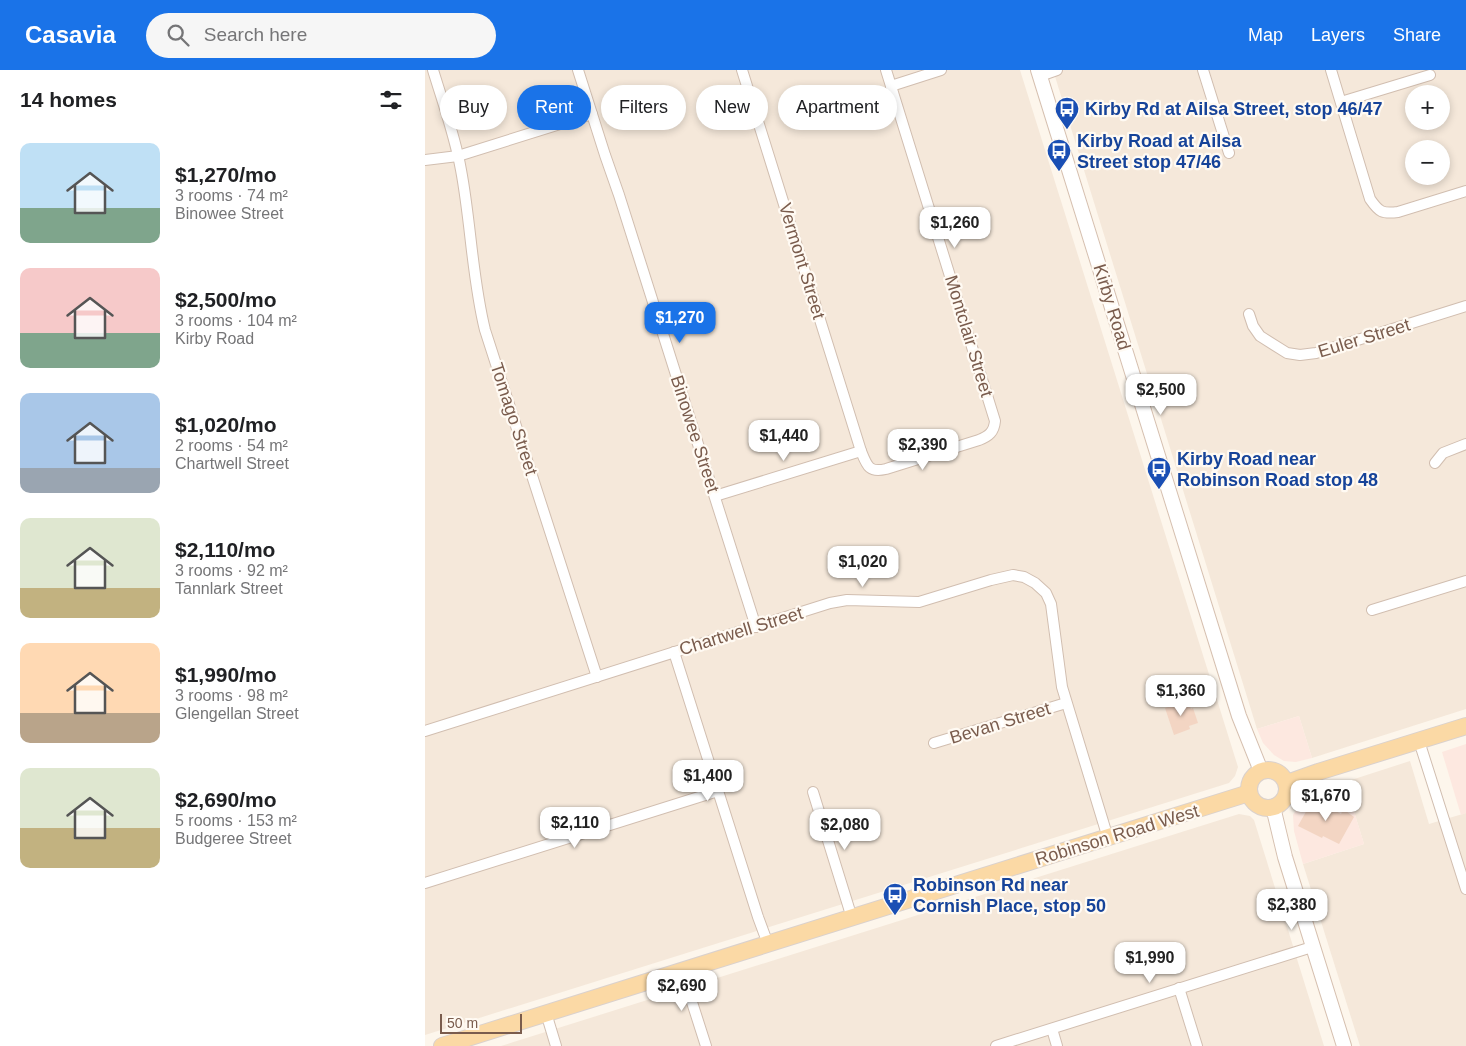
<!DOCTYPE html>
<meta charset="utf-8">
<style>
:root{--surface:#fff;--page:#f6f6f6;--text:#202124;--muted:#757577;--accent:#1a73e8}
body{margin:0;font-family:Arial,sans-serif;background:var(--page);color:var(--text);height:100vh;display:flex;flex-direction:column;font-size:19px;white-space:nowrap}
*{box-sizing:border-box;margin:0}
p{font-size:16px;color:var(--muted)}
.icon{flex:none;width:28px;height:28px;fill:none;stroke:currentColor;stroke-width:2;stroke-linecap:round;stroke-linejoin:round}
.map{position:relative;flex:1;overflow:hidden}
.panel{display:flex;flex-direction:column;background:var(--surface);width:425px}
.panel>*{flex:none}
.top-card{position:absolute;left:15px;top:15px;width:475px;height:45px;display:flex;gap:10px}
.buttons{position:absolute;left:980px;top:15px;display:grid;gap:10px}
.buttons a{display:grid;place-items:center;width:45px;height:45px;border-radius:50%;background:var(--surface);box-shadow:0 2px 8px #0003;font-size:25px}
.scale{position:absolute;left:15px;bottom:12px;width:82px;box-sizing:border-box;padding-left:5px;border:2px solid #7a5c4d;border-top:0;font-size:14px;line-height:18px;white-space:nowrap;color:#7a5c4d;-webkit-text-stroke:4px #fffaf3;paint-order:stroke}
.price{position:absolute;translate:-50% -42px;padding:0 11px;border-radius:10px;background:#fff;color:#222;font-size:16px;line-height:32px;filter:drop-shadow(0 1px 2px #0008)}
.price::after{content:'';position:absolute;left:50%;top:30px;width:15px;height:11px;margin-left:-8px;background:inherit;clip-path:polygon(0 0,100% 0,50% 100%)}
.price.on{background:var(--accent);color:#fff}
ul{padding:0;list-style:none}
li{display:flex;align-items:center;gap:15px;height:125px;padding:0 20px}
li span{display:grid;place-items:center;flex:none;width:140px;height:100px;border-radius:10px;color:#555}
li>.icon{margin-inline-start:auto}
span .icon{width:60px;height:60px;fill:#fffc;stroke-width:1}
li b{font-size:21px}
h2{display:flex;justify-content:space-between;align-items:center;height:60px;padding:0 20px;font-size:21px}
.chip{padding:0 18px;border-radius:22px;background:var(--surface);box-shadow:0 2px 8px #0003;font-size:18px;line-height:45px}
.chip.on{background:var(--accent);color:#fff}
header{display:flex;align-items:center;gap:30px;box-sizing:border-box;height:70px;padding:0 25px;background:var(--accent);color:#fff}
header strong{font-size:24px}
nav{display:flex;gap:28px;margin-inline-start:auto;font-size:18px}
.search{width:350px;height:45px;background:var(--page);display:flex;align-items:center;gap:12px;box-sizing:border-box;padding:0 18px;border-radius:28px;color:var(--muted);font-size:19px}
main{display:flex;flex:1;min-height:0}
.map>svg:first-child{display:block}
</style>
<header>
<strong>Casavia</strong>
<div class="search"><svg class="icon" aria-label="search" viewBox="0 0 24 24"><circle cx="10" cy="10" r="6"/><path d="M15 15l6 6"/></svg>Search here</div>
<nav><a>Map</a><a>Layers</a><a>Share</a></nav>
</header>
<main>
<section class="panel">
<h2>14 homes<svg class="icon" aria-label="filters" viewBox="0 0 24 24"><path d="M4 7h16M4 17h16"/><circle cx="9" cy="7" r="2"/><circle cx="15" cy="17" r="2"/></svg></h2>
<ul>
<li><span style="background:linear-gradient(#bfe0f5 65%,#7fa58c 0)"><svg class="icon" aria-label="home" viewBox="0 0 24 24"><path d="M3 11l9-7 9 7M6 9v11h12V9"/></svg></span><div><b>$1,270/mo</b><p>3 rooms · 74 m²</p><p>Binowee Street</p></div></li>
<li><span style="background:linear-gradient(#f6c9c9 65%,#7fa58c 0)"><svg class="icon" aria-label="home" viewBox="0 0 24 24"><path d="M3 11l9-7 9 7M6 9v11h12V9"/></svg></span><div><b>$2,500/mo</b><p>3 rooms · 104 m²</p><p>Kirby Road</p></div></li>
<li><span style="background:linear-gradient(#a9c7e8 75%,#9aa5b1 0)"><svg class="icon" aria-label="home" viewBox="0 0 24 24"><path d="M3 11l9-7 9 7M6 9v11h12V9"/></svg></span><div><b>$1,020/mo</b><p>2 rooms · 54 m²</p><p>Chartwell Street</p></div></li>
<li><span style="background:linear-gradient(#dfe7d0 70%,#c2b280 0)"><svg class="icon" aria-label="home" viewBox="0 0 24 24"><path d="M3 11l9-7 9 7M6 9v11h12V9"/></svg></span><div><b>$2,110/mo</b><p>3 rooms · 92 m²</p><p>Tannlark Street</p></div></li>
<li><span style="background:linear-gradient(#ffd9b3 70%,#b9a48a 0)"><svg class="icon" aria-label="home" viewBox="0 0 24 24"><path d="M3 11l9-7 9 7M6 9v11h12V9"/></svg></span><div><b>$1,990/mo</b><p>3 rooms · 98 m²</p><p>Glengellan Street</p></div></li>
<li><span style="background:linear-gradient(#dfe7d0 60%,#c2b280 0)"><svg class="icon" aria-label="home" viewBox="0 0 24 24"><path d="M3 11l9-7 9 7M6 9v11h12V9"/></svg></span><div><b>$2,690/mo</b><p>5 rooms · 153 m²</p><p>Budgeree Street</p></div></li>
</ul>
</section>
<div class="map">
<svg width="1041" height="976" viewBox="0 0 1041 976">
<rect width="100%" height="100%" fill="#fdf6ec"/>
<g fill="#f5e8da" fill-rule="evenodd">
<path d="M0 0H595L813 697 810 706 804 713 0 965Z"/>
<path d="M628 0H1041V639L887 688 874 646 832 659ZM989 24H1016V51H989ZM989 79H1016V106H989Z"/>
<path d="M985 691 1004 754 1041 743V976H935L878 794 939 774 920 712Z"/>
<path d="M814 744 825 746 829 750 899 976H76Z"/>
</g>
<g fill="#fde8e0">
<path d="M874 646 887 688 871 692 859 691 849 685 838 673 832 659Z"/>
<path d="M1041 674V743L1036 745 1017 682Z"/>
<path d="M920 712 939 774 878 794 869 761 868 745 877 731 891 721Z"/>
</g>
<g fill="#f3d5c3">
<path d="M763 631 766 639 768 638 773 653 764 656 765 659 749 665 740 638Z"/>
<path d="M888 729 916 744 918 739 929 747 914 774 898 766 897 768 873 756Z"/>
</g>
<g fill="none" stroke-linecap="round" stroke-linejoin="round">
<defs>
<g id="street">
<path d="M8 0C18 33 30 66 36 100 46 153 47 208 60 260L172 607"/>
<path d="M153 0 180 85 194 125 331 557"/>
<path d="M317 0 436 381C442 396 444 403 461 399L554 370C564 366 569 362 570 351L461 0"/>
<path d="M778 0 804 83"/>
<path d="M906 0 945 129C954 142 957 144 973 142L1041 121"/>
<path d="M615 6 632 0"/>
<path d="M466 16 516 0"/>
<path d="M916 32 1005 5"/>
<path d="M0 90 33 86 167 44"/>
<path d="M824 244 828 256 835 266 862 283 875 285 891 283 1041 236"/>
<path d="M1010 393 1018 383 1041 374"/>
<path d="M290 426 436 381"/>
<path d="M947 540 1041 511"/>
<path d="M249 582 333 847 343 874"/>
<path d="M0 661 405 533 422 530 494 532 566 510 588 505 599 507 610 513 621 523 626 534 637 617 683 768"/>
<path d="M994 671 1041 819"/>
<path d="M509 673 641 633"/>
<path d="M388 722 427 848"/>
<path d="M0 813 293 721"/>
<path d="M257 901 281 976"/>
<path d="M754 918 772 976"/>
<path d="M121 943 131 976"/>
<path d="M627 959 632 976"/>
<path d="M571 976 887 877"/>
</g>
<g id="secondary">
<path d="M613 0 814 646 836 701"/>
<path d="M848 737 860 787 919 976"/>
</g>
<g id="primary">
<circle cx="843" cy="719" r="19"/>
<path d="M862 713 893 702 1041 656"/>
<path d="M17 976 824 723"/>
</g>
</defs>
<use href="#street" stroke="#d1beb0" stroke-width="12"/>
<use href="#secondary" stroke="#d6c0b0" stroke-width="16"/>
<use href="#primary" stroke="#dad1cd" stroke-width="18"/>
<use href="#street" stroke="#fff" stroke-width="10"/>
<use href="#secondary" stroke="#fff" stroke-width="14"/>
<use href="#primary" stroke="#fbd9a5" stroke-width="16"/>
</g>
<defs>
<symbol id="bus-pin" viewBox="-11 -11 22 30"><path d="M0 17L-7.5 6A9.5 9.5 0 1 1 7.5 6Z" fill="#1a4fb4" stroke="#fffaf3"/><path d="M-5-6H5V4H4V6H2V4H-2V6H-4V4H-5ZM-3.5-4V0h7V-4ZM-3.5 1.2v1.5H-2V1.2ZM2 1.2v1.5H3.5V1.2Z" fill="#fff"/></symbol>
</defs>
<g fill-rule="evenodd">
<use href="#bus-pin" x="628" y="25" width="28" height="38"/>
<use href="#bus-pin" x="620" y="67" width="28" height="38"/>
<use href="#bus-pin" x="720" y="385" width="28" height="38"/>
<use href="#bus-pin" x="456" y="811" width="28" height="38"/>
</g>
<g text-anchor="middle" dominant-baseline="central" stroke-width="4.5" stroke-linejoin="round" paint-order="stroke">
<g font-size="18" font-weight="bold" fill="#164399" stroke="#fffaf3" text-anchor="start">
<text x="660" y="39">Kirby Rd at Ailsa Street, stop 46/47</text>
<text x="652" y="71">Kirby Road at Ailsa<tspan x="652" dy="21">Street stop 47/46</tspan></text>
<text x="752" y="389">Kirby Road near<tspan x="752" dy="21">Robinson Road stop 48</tspan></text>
<text x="488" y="815">Robinson Rd near<tspan x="488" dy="21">Cornish Place, stop 50</tspan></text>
</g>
<g font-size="18" fill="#7a5c4d" stroke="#fffaf3">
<text transform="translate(377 191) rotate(73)">Vermont Street</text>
<text transform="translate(687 237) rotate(73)">Kirby Road</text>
<text transform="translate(544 266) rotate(73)">Montclair Street</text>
<text transform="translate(939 268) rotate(-17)">Euler Street</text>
<text transform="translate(89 349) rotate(72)">Tomago Street</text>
<text transform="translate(270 364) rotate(72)">Binowee Street</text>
<text transform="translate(316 561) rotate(-17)">Chartwell Street</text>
<text transform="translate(575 653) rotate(-17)">Bevan Street</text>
<text transform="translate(692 765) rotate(-17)">Robinson Road West</text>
</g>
</g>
</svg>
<div class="buttons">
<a>+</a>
<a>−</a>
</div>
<div class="scale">50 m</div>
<b class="price" style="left:530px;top:179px">$1,260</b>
<b class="price on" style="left:255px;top:274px">$1,270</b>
<b class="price" style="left:736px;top:346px">$2,500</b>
<b class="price" style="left:359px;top:392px">$1,440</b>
<b class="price" style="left:498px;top:401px">$2,390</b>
<b class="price" style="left:438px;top:518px">$1,020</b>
<b class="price" style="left:756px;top:647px">$1,360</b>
<b class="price" style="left:283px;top:732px">$1,400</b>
<b class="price" style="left:901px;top:752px">$1,670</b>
<b class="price" style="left:150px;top:779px">$2,110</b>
<b class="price" style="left:420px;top:781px">$2,080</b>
<b class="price" style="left:867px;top:861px">$2,380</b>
<b class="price" style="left:725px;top:914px">$1,990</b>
<b class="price" style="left:257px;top:942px">$2,690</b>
<div class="top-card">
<a class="chip">Buy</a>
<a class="chip on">Rent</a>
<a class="chip">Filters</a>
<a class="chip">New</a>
<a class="chip">Apartment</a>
</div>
</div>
</main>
